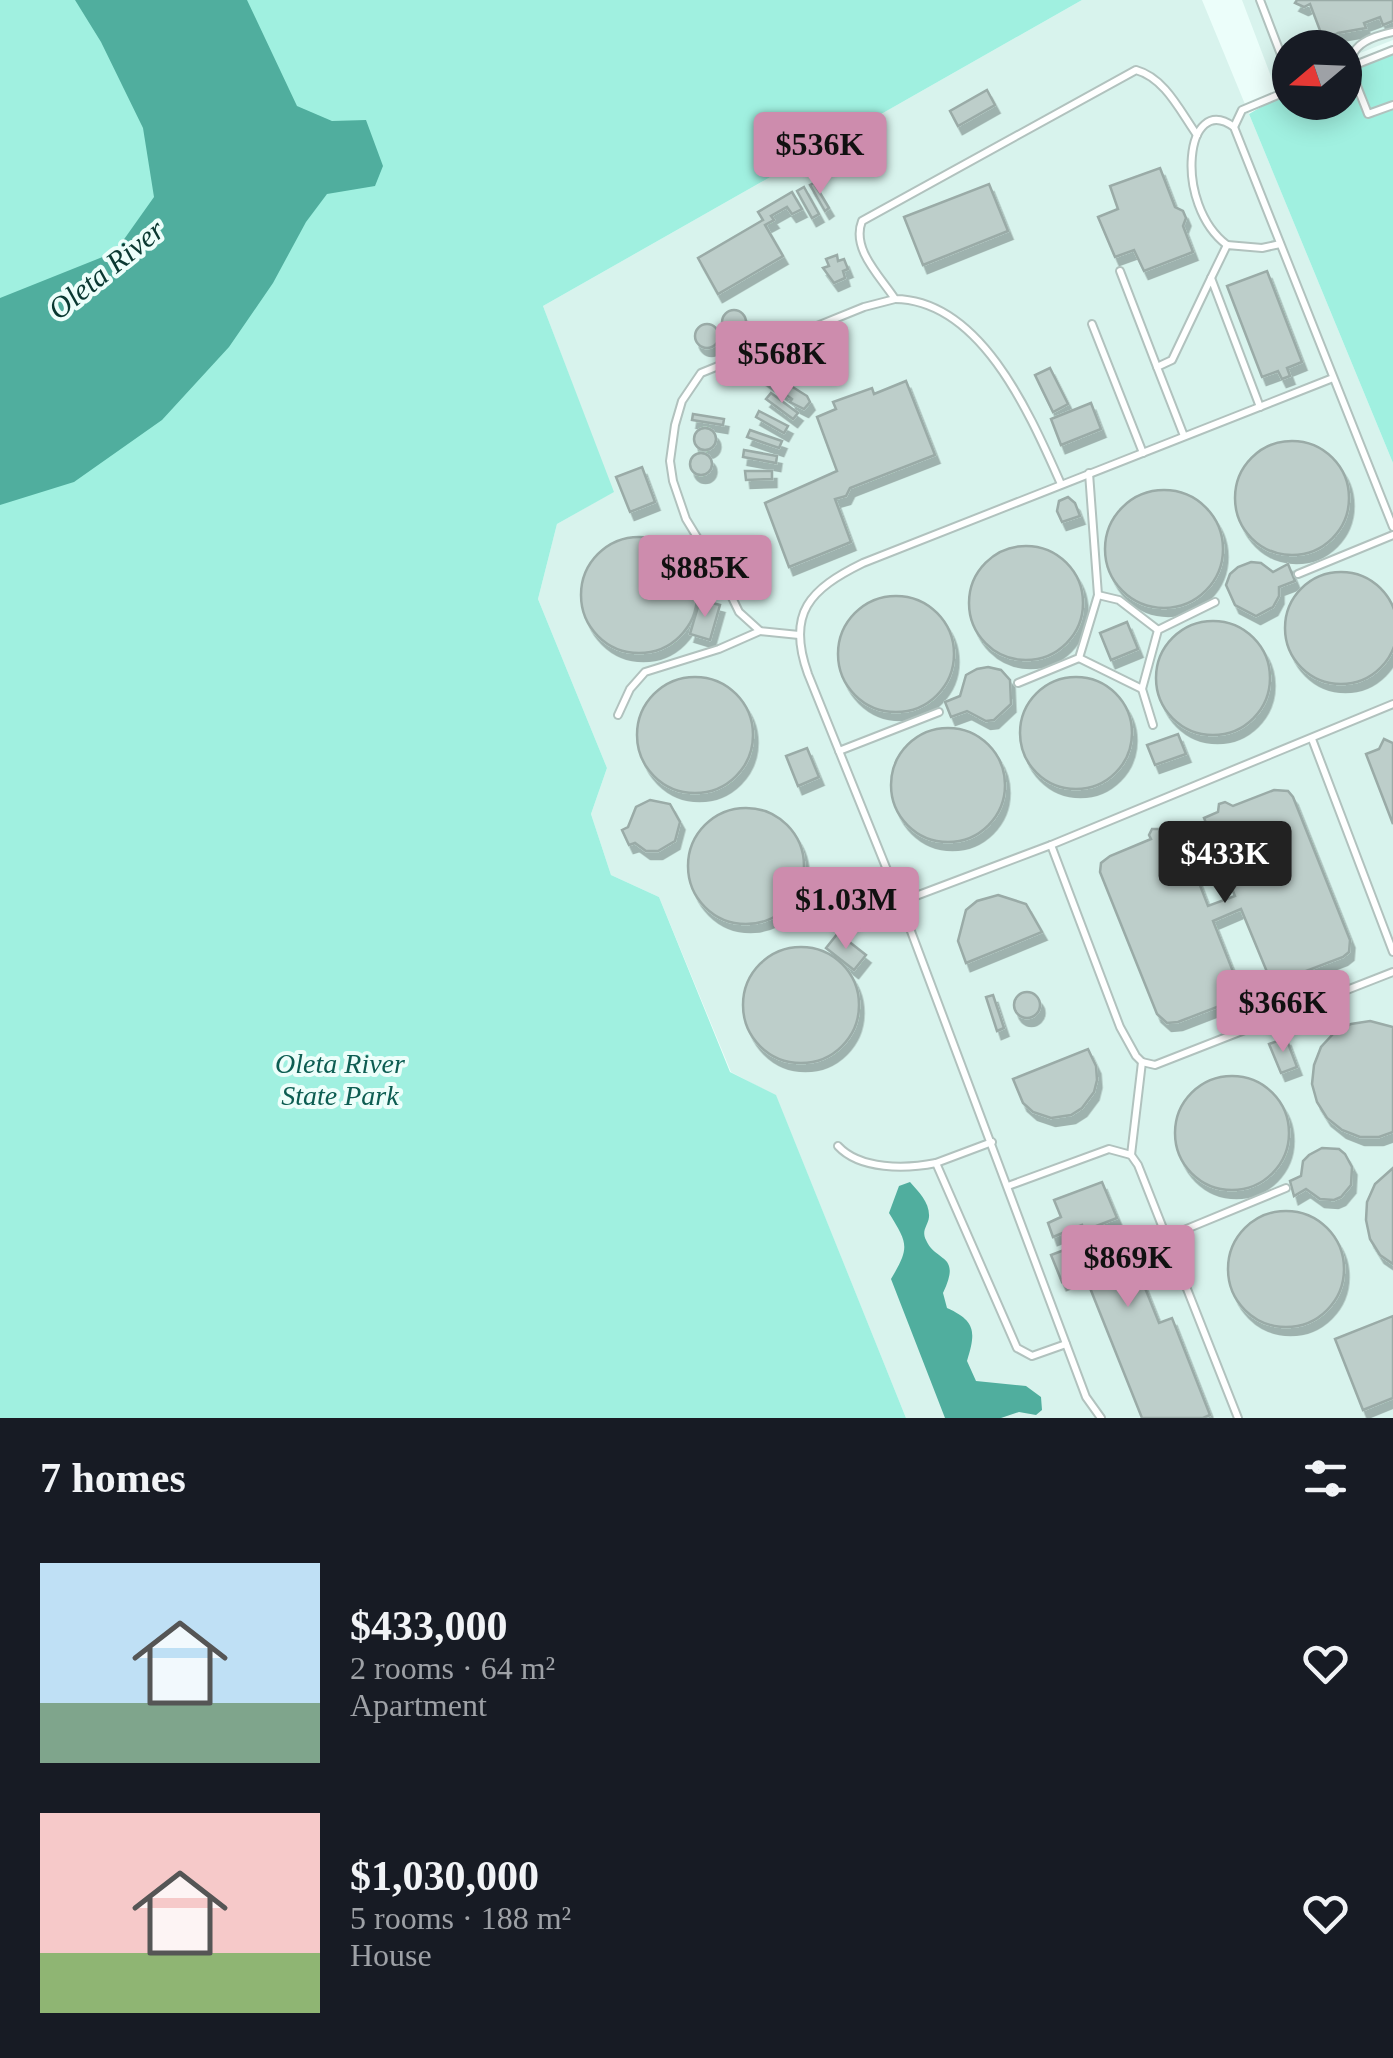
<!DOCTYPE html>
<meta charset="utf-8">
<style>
:root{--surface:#171b24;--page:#242831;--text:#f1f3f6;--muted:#9ea1a6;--accent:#cd8cad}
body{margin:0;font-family:Georgia,serif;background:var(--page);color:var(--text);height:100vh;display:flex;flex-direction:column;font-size:38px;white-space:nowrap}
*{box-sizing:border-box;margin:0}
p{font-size:32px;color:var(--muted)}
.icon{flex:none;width:55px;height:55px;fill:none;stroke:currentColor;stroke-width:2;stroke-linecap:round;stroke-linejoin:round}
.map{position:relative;height:1418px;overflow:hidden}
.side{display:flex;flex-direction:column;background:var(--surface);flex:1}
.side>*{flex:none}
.needle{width:65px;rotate:251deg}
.controls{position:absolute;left:1272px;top:30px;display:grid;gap:20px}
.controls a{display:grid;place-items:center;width:90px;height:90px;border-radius:50%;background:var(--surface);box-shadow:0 5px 25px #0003;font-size:50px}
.price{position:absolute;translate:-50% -85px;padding:0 22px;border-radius:10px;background:var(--accent);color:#111;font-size:32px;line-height:65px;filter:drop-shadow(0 2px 5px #0008)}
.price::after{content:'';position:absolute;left:50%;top:60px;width:30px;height:22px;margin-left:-15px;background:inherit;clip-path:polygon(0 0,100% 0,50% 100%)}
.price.selected{background:#222;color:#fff}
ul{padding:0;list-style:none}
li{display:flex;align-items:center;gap:30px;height:250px;padding:0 40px}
li span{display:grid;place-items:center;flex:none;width:280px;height:200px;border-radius:0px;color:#555}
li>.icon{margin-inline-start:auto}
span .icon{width:120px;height:120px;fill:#fffc;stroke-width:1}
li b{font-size:42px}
h2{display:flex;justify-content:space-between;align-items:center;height:120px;padding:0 40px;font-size:42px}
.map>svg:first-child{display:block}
</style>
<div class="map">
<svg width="1393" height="1418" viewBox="0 0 1393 1418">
<defs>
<filter id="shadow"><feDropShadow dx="4.5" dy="8" stdDeviation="0" flood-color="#0004"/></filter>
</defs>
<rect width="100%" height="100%" fill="#ecfefa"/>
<g fill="#d8f3ed">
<path d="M1082 0H1202L1393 463V1418H906L776 1096 731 1072 659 897 611 875 591 814 607 768 538 599 557 524 613 492 543 306Z"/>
<path d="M1242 0H1393V40L1345 59V48H1290V81L1275 87Z"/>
</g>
<g fill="#a0f0e0">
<path d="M0 0H1082L543 306 614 492 557 524 538 599 607 768 591 814 611 875 659 897 730 1072 776 1095 906 1418H0Z"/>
<path d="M1393 49V463L1249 114 1290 90V102H1345V68Z"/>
</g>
<g fill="#50ae9e">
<path d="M75 0H247L297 106 332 121 366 120 383 166 375 186 327 194 306 222 273 283 229 347 162 420 74 482 0 505V298L115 252 154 197 143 128 101 42Z"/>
<path d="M910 1182C919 1192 930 1203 929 1217 928 1226 921 1230 926 1240 936 1263 962 1253 943 1293L947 1308C976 1321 976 1332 967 1361L976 1381 1026 1386 1041 1397 1042 1410 1036 1415 1019 1412 1001 1418H945L891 1279C910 1247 908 1244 889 1213L899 1186Z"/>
</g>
<g fill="#bdceca" stroke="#9aaba7" stroke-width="2.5" filter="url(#shadow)">
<path d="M1297 0H1393V21L1383 25 1380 17 1364 23 1366 28 1338 33 1324 41 1310 4 1304 7 1295 3Z"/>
<path d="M987 90 995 105 958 126 950 111Z"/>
<path d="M1160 168 1175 207 1183 211 1186 218 1183 226 1193 252 1144 271 1134 250 1115 257 1098 217 1118 209 1110 186Z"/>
<path d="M814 183 829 208 825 211 810 185Z"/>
<path d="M989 184 1008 231 923 265 904 217Z"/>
<path d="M804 187 819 214 812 218 797 191Z"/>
<path d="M792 192 802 209 792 214 787 207 771 216 774 220 765 225 783 256 718 294 698 258 763 220 758 212Z"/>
<path d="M837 255 838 261 844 259 848 269 843 271 845 278 834 283 823 268 829 266 826 259Z"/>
<path d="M1267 271 1302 362 1287 368 1290 376 1282 379 1278 371 1262 377 1227 286Z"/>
<circle cx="734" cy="322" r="12"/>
<circle cx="707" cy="336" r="12"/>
<path d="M760 364 776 376 770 383 754 371Z"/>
<path d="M1050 368 1068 404 1053 412 1035 375Z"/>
<path d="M783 381 807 396 810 402 804 409 790 402 792 399 777 388Z"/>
<path d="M906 381 935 455 850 488 846 496 835 499 851 542 789 567 765 503 837 471 817 417 836 409 833 402 872 388 874 394Z"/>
<path d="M771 393 798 413 793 419 766 399Z"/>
<path d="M1091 403 1101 429 1061 445 1051 419Z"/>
<path d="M759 411 788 426 784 433 756 417Z"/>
<path d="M693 414 724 419 723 425 692 420Z"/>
<circle cx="705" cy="439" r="11"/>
<path d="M750 430 782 441 779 448 747 437Z"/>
<circle cx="1292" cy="498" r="57"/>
<path d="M744 450 777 456 776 463 743 457Z"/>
<circle cx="701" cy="464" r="11"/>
<path d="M642 467 655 502 630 512 616 477Z"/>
<path d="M745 471H772V479L746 480Z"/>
<circle cx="1164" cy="549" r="59"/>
<path d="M1068 497 1075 503 1080 516 1062 522 1057 511 1059 501Z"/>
<circle cx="639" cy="595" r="58"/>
<circle cx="1026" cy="603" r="57"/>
<path d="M1251 562 1261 563 1273 572 1288 564 1295 581 1279 587V596L1273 607 1256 616 1235 605 1226 585 1230 574 1238 567Z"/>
<circle cx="1341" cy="628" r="56"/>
<circle cx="896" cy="654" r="58"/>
<path d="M700 600 720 605 710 640 690 634Z"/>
<circle cx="1213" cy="678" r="57"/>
<path d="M1127 622 1138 649 1111 660 1100 633Z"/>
<path d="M988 667 1001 670 1010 680 1011 704 994 720 986 721 967 711 951 717 945 702 960 696 966 675 977 669Z"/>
<circle cx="1076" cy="733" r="56"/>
<circle cx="695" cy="735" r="58"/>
<circle cx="948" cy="785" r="57"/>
<path d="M1178 734 1186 754 1155 765 1147 745Z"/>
<path d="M1384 739 1393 743V824L1366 754 1379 749Z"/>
<path d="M807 748 819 777 798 786 786 756Z"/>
<path d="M1274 790 1288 791 1293 797 1350 940 1349 952 1343 957 1272 984 1241 909 1213 921 1243 997 1178 1022 1167 1023 1157 1014 1100 872 1101 863 1110 856 1151 839 1149 835 1152 829H1161L1164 834 1178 829 1208 906 1235 896 1204 818 1218 812 1219 804 1225 802 1233 806Z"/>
<path d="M650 800 670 804 680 822 675 841 658 851H646L635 843 629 845 622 830 628 827 636 807Z"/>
<circle cx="746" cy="866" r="58"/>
<path d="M998 895 1026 904 1042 932 966 963 958 941 966 910 977 901Z"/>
<path d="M838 933 866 955 854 970 826 948Z"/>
<circle cx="801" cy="1005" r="58"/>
<circle cx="1027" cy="1005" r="13"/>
<path d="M993 995 1004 1028 997 1031 986 997Z"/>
<path d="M1370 1021 1393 1027V1132L1379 1137H1360L1342 1130 1327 1118 1317 1102 1312 1084 1314 1065 1321 1047 1334 1033 1351 1024Z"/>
<path d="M1286 1038 1297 1067 1281 1073 1269 1044Z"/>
<path d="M1088 1049 1096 1066 1097 1080 1094 1092 1082 1108 1071 1115 1051 1118 1033 1112 1023 1103 1013 1079Z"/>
<circle cx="1232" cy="1133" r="57"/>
<path d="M1322 1148 1339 1149 1345 1154 1352 1167 1351 1185 1341 1197 1334 1200 1320 1199 1306 1189 1294 1196 1290 1181 1301 1176 1303 1161 1309 1155Z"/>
<path d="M1393 1168V1264L1380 1255 1370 1239 1366 1220 1367 1202 1375 1184Z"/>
<path d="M1102 1182 1117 1218 1091 1228 1095 1238 1121 1228 1159 1323 1172 1318 1210 1415 1203 1418H1142L1084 1273 1062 1282 1051 1255 1088 1241 1082 1225 1053 1237 1048 1223 1061 1217 1054 1200Z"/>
<circle cx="1286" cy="1269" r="58"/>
<path d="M1393 1316V1398L1363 1410 1335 1339Z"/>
</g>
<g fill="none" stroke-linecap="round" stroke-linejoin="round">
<defs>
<g id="lane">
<path d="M1260 0 1290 78"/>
<path d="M1393 32C1333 45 1351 69 1368 114L1393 105"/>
<path d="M1345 69 1393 50"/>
<path d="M1234 127 1242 110 1290 90"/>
<path d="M1227 245C1173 204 1185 91 1234 127L1393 527"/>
<path d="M1120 271 1157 367"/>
<path d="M1211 278 1227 245 1262 248 1280 244"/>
<path d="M1092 324 1143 453"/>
<path d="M1184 436 1157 367 1172 360 1211 278 1260 407"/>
<path d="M1061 484C1031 417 982 300 895 299 880 276 851 249 862 221L1136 70C1165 78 1180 111 1197 135"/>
<path d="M1298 574 1393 535"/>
<path d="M1098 595 1119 600 1158 630"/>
<path d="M799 635 760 631 739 612 725 583 686 519 673 481 670 461 675 425 682 401 701 373 864 307 895 299"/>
<path d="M1079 658 1142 689"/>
<path d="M1018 683 1079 658 1098 595 1089 473"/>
<path d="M618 715 630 689 645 672 719 649 760 631"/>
<path d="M1153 725 1142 689 1158 630 1215 602"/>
<path d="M1312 739 1393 952"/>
<path d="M839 751 939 712"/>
<path d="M1051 845 1120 1027 1136 1056 1142 1062 1155 1065 1393 972"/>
<path d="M900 902 1051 845 1393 704"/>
<path d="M992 1142 936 1163 1017 1348 1032 1356 1066 1344"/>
<path d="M838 1146C860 1170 906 1169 936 1163"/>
<path d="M1131 1155 1142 1062"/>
<path d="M1008 1186 1109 1149 1131 1155 1138 1165 1238 1418"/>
<path d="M1167 1237 1286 1188"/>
<path d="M1101 1418 1086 1397 900 902 808 674C786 613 810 589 863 563L1333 378"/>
</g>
</defs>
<use href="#lane" stroke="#b1c2be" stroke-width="10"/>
<use href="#lane" stroke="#fff" stroke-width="6"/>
</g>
<g text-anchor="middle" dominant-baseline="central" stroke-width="8" stroke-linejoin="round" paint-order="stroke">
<g font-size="28" font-style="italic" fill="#0d5d52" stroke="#ecfefa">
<text x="340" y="1063">Oleta River<tspan x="340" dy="32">State Park</tspan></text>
</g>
<g font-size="30" font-style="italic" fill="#0a3831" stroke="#ecfefa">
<text transform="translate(106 269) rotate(-39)">Oleta River</text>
</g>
</g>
</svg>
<div class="controls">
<a><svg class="needle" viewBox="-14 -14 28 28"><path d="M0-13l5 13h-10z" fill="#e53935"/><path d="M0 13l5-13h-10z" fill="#9ea1a6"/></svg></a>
</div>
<b class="price" style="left:820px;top:197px">$536K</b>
<b class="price" style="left:782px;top:406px">$568K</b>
<b class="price" style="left:705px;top:620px">$885K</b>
<b class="price selected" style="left:1225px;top:906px">$433K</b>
<b class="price" style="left:846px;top:952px">$1.03M</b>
<b class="price" style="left:1283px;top:1055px">$366K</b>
<b class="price" style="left:1128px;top:1310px">$869K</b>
</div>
<section class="side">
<h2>7 homes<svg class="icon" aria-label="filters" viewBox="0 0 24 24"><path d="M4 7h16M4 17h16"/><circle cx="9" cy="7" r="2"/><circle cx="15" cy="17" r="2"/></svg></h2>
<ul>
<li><span style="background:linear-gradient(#bfe0f5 70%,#7fa58c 0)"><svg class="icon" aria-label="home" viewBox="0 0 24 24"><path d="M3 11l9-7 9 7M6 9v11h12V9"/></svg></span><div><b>$433,000</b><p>2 rooms · 64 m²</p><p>Apartment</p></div><svg class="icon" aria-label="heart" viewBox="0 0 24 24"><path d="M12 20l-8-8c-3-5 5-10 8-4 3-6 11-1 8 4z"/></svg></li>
<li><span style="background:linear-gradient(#f6c9c9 70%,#8fb573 0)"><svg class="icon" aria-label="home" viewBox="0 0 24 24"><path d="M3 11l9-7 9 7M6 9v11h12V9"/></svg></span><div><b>$1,030,000</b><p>5 rooms · 188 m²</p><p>House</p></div><svg class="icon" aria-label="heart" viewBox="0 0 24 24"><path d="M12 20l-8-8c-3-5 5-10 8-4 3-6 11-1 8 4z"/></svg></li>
</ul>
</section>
